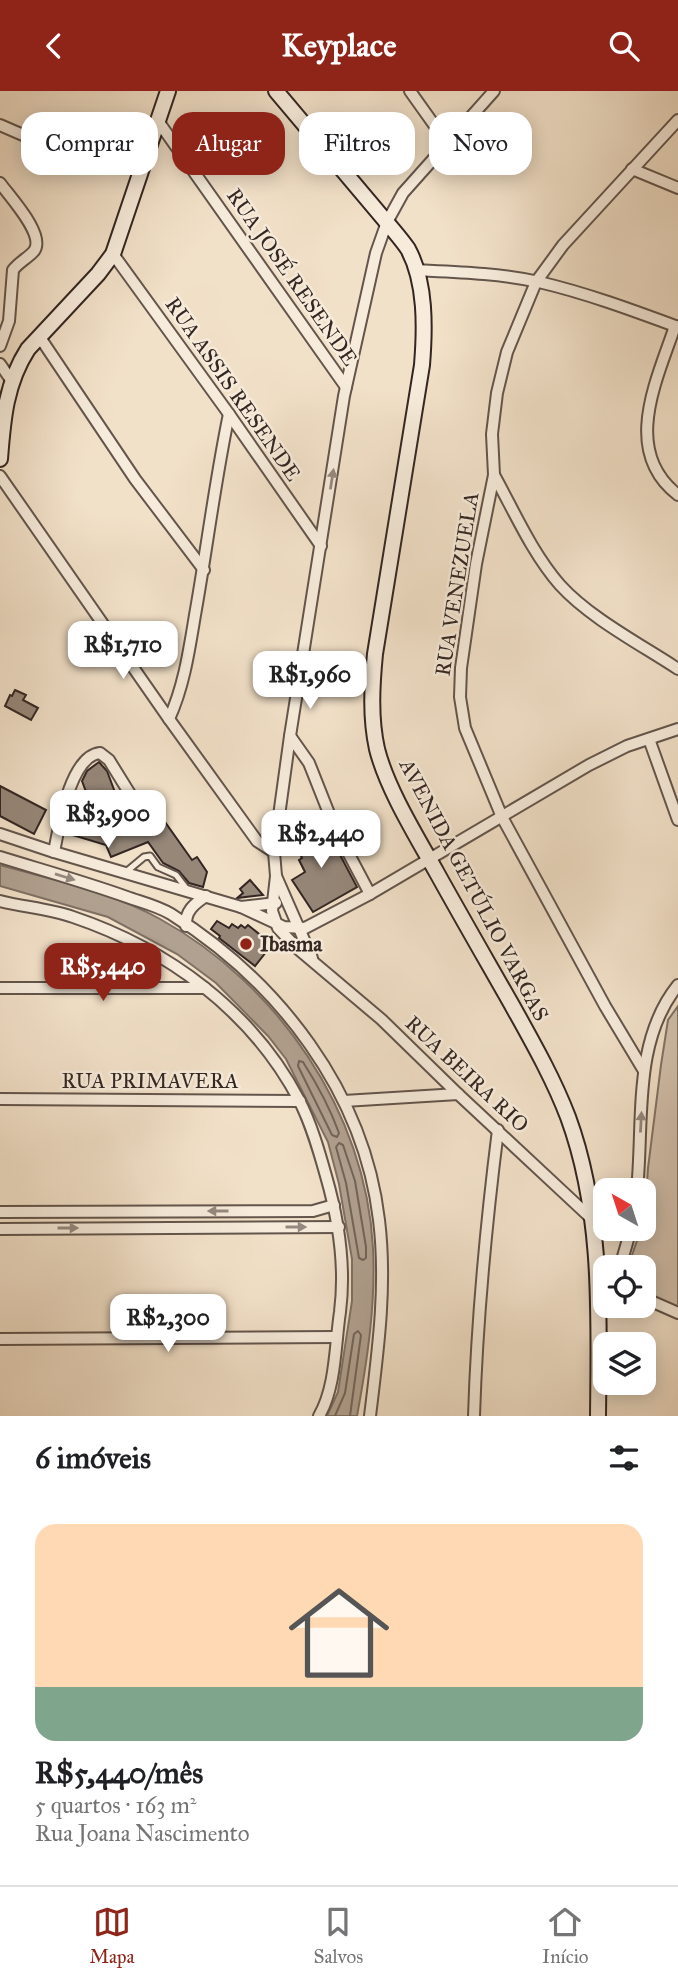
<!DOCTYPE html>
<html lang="pt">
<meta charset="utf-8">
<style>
:root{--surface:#fff;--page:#f2f2f2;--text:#202124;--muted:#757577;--line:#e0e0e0;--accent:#8f2418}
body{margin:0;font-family:"IM FELL Great Primer",serif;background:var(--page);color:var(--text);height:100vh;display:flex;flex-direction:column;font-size:26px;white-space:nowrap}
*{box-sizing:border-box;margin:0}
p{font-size:23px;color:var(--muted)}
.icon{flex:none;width:38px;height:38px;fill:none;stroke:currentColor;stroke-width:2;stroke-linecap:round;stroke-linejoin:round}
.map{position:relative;height:1325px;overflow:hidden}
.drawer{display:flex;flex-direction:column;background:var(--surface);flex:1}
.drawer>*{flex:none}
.guide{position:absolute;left:21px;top:21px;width:637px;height:63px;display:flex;gap:14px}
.needle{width:46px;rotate:321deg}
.controls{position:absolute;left:593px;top:1087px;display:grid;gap:14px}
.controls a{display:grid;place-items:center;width:63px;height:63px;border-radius:14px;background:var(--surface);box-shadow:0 4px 18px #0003;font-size:35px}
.price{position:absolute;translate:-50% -60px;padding:0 16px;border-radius:14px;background:#fff;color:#222;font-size:23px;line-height:46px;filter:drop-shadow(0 2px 4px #0008)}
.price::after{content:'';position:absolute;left:50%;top:42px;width:21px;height:16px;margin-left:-10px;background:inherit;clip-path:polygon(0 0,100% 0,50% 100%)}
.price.active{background:var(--accent);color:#fff}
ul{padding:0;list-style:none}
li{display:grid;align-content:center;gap:14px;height:371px;padding:0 35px}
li+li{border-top:2px solid var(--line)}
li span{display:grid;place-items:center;height:217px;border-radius:21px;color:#555}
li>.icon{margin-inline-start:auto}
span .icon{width:126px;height:126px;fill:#fffc;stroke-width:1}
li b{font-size:30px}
h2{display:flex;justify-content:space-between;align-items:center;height:84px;padding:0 35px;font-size:30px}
.chip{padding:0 24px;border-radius:21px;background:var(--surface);box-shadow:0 4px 18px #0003;font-size:24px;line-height:63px}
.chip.active{background:var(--accent);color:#fff}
header{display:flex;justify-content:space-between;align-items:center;height:91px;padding:0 35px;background:var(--accent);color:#fff;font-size:32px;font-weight:700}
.dock{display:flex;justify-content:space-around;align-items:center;height:98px;border-top:2px solid var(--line);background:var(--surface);font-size:19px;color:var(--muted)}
.dock a{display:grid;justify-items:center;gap:4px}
.dock .active{color:var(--accent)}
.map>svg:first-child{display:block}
</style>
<header><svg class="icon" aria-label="back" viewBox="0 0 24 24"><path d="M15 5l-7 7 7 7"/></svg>Keyplace<svg class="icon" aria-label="search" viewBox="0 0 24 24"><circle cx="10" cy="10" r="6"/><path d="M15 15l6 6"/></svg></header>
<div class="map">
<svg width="678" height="1325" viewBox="0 0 678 1325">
<rect width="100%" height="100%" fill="#f2e1c9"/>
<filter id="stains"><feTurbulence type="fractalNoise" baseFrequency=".00286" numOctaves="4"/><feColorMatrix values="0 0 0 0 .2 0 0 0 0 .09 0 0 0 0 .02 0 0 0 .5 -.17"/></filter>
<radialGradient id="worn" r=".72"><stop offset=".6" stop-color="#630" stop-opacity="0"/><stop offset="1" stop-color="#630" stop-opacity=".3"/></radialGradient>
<path fill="#d2c1ad" stroke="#827468" stroke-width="2" d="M678 915V1218L644 1205V1176H628L641 1138H644L648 1077 661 974 668 929Z"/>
<path fill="#b1a190" stroke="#7f7064" stroke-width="2" d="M0 774C53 789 112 801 160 828 278 893 366 1021 373 1157 376 1212 367 1271 357 1325H327L338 1301 352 1210V1168L339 1093 328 1051 286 968 268 945 216 892 177 863 108 826 0 795Z"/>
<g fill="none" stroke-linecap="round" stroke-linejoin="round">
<g stroke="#726459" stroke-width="2">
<path d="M299 970 303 971C317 993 330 1017 339 1042L337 1046 332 1044 298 975Z"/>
<path d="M339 1052 343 1054 355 1090 366 1156V1167L363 1169 359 1167 346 1092 336 1056Z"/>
<path d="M335 1325 345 1302 354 1243 358 1240 361 1244 350 1325"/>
</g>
</g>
<g fill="#968779" stroke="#332622" stroke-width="2">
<path d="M15 599 26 604 23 609 38 617 31 629 5 615 10 604 12 605Z"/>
<path d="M99 671 107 680 128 736 155 717 192 769 197 766 207 781 203 796 189 792 179 780 163 772 148 751 111 766 106 754 66 742 69 726 99 735 82 690 87 680Z"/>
<path d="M0 695 46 719 34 743 0 725Z"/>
<path d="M321 733 336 763 339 762 357 796 313 821 292 789 305 781 299 769 302 767 293 748Z"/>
<path d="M250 789 263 804 237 807 243 802 240 798Z"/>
<path d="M217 830 229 837 232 833 238 837 241 834 245 837 248 834 264 847 262 850 270 856 255 875 219 847 220 845 211 838Z"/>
</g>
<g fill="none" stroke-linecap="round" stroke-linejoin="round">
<defs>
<path id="service" d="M126 781 144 766 150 765 158 776 176 784 186 797"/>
<g id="minor">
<path d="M410 0 447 52"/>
<path d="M494 0 403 102 387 131 376 162 344 305 290 645 274 761 276 785 272 820 278 837 298 858 381 928 458 1003 592 1128"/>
<path d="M158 30 346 296"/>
<path d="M0 34 76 67"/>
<path d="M632 78 678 97"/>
<path d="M0 92C10 106 46 144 34 160 28 167 19 171 13 179L9 230 0 255"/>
<path d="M113 163 229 323 321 455"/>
<path d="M415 179C456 181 498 182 539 191 586 202 632 219 678 236"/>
<path d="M675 235C657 289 621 360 678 404"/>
<path d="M39 245 135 388 204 479"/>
<path d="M0 273 11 289"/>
<path d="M494 384C514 420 532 462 560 494 590 527 640 553 678 578"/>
<path d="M0 385 169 628 257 750 274 761"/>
<path d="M169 628C184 595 189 560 195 524 207 457 215 390 229 323"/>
<path d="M290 645 309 672 334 735 370 803"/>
<path d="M649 648 678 729"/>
<path d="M0 743 54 761 241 816 284 836 305 837 370 803 589 674 627 655 678 638"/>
<path d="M54 761C59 736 70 665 100 662L109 669 135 711"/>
<path d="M0 766C42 779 85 791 127 806 141 811 158 815 171 823 279 891 364 1001 379 1129 387 1194 378 1260 370 1325"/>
<path d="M276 785 312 867"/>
<path d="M0 810C24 816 50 818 73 826 168 858 252 920 299 1009 311 1032 319 1060 326 1085 339 1130 346 1174 340 1221 335 1254 336 1296 319 1325"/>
<path d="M241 816 276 812"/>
<path d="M186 835C185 820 194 813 206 805"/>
<path d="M0 897H205"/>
<path d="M644 980 605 915 502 726 465 637 460 606 461 577 476 473 494 384 492 343 497 302 507 261 536 191 563 154 678 29"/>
<path d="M0 1008 300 1010"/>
<path d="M344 1010 458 1003"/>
<path d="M637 1099C644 1031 632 951 678 894"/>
<path d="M0 1121 313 1120 334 1114"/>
<path d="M0 1138 339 1136"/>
<path d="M620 1176 631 1138"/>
<path d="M644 1207 678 1222"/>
<path d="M0 1248 337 1246"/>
<path d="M474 1325C477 1229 486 1134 498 1039"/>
</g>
<g id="secondary">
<path d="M276 0 394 140C399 146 404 152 408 158 426 191 425 237 422 274L375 563C372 594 370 626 377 658 387 698 417 746 437 782 462 827 488 872 513 916 533 952 553 987 568 1026 603 1121 599 1225 598 1325"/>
<path d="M0 368C3 328 6 292 28 258L98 183 113 163 168 0"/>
</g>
</defs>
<use href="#service" stroke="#63554c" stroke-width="9"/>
<use href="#minor" stroke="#63554c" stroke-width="14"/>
<use href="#secondary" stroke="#332622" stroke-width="18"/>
<use href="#service" stroke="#f7ecdc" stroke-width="5"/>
<use href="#minor" stroke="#f7ecdc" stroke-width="10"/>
<use href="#secondary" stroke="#f7ecdc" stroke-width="14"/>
</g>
<defs><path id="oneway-solid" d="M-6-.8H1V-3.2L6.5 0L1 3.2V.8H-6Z" transform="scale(1.75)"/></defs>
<g fill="#95897f">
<use href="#oneway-solid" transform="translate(332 388) rotate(-81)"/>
<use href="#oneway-solid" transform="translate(65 786) rotate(17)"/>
<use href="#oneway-solid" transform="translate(641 1031) rotate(-87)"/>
<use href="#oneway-solid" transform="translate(218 1120) rotate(180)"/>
<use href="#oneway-solid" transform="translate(296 1136)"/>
<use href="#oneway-solid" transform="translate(68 1137)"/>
</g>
<circle fill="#8f2418" stroke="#f7ecdc" stroke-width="2.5" cx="246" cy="853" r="7"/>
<g text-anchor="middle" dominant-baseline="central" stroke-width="5" stroke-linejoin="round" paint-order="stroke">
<g font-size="21" fill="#332622" stroke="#f7ecdc">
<text transform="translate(292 186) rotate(55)">RUA JOSÉ RESENDE</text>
<text transform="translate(233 298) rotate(55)">RUA ASSIS RESENDE</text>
<text transform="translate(457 493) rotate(-81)">RUA VENEZUELA</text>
<text transform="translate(474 799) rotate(62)">AVENIDA GETÚLIO VARGAS</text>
<text transform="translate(467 983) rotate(43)">RUA BEIRA RIO</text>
<text x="150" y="990">RUA PRIMAVERA</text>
</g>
<g font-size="21" font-weight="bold" fill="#332622" stroke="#f7ecdc" text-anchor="start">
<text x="260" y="853">Ibasma</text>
</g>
</g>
<rect width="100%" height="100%" filter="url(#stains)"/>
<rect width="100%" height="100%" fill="url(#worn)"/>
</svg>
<div class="controls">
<a><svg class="needle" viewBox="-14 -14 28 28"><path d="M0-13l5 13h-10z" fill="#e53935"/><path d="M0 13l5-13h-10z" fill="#757577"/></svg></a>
<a><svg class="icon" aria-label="locate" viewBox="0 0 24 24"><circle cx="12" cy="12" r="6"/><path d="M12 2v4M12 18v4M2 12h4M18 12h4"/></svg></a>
<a><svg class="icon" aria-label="layers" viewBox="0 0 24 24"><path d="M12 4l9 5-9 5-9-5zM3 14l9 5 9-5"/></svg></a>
</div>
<b class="price" style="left:123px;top:590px">R$1,710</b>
<b class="price" style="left:310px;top:620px">R$1,960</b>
<b class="price" style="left:108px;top:759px">R$3,900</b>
<b class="price" style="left:321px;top:779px">R$2,440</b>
<b class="price active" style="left:103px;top:912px">R$5,440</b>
<b class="price" style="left:168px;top:1263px">R$2,300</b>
<div class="guide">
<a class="chip">Comprar</a>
<a class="chip active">Alugar</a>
<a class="chip">Filtros</a>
<a class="chip">Novo</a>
</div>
</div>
<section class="drawer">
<h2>6 imóveis<svg class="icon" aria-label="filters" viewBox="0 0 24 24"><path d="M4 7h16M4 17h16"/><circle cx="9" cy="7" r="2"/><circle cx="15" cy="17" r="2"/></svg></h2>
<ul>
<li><span style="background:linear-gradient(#ffd9b3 75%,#7fa58c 0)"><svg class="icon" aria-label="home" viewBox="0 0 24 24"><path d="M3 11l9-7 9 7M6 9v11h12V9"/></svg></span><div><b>R$5,440/mês</b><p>5 quartos · 163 m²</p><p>Rua Joana Nascimento</p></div></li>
</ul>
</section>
<nav class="dock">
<a class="active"><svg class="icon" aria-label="map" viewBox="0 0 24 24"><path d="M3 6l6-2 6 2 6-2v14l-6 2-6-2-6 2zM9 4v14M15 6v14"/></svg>Mapa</a>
<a><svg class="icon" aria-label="saved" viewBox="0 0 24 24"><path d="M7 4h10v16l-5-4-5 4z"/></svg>Salvos</a>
<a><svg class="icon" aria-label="home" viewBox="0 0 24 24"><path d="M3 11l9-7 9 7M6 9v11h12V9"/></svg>Início</a>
</nav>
